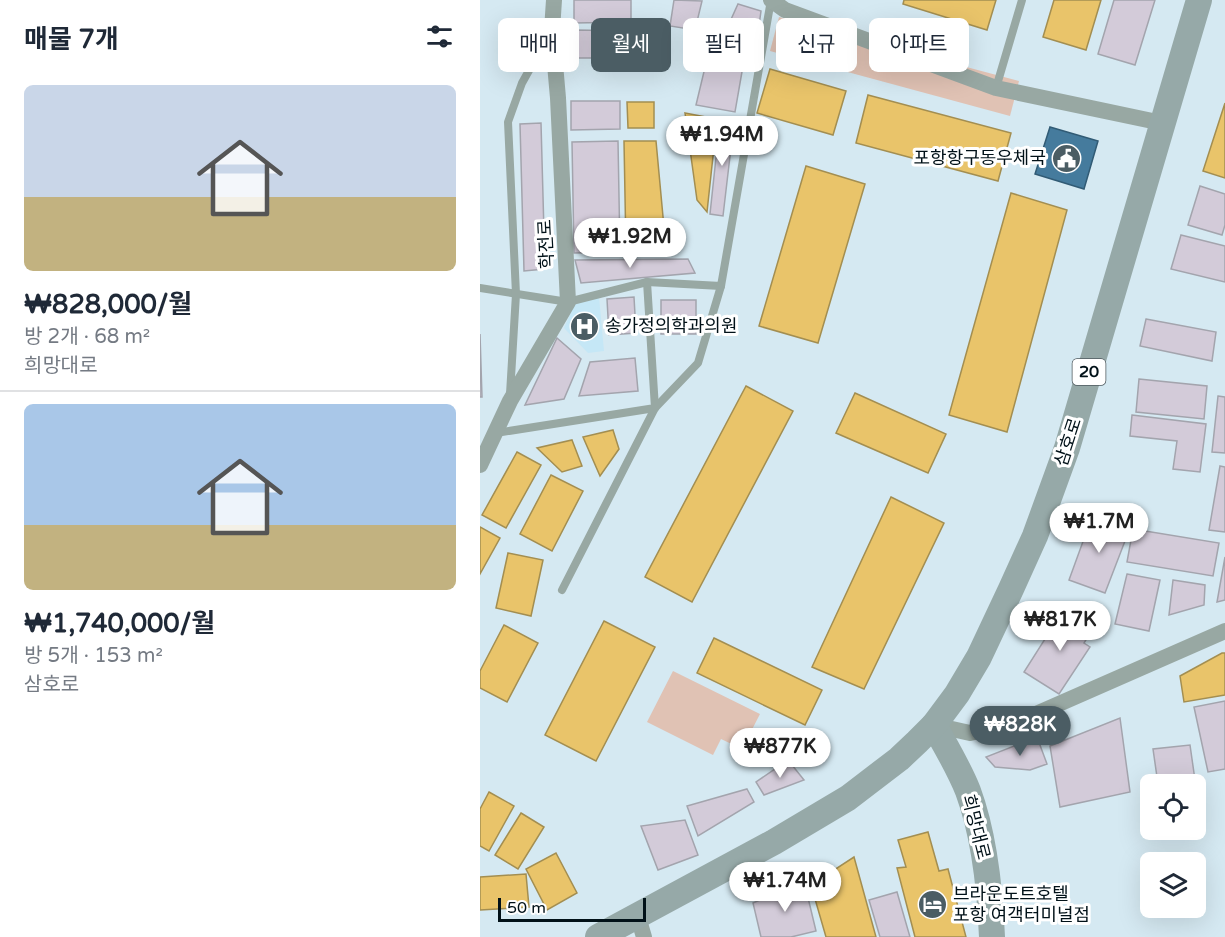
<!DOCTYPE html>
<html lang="ko">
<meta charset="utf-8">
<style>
:root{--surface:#fff;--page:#f6f6f7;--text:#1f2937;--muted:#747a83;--line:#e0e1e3;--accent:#4b5d64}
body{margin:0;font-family:"Varela Round","Noto Sans KR",sans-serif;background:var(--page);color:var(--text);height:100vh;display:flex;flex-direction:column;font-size:22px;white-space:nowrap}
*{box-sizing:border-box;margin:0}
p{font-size:20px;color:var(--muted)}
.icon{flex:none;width:33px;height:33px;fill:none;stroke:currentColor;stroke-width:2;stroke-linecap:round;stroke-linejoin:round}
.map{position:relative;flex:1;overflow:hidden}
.sheet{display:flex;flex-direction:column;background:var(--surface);width:480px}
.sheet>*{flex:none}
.guide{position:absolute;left:18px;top:18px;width:570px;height:54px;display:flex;gap:12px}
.tools{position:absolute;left:660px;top:774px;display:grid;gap:12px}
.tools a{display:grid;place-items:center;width:66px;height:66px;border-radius:9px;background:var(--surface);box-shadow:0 6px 24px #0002;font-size:30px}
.scale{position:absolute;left:18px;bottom:15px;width:148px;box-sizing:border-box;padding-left:6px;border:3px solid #011118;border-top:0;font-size:16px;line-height:21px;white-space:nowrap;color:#011118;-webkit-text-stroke:4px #fff;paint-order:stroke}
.price{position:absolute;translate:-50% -51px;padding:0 14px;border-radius:21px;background:#fff;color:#222;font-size:20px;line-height:39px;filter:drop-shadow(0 2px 3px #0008)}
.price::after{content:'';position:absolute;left:50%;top:36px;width:18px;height:14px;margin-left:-9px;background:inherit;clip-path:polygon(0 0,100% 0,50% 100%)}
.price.on{background:var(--accent);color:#fff}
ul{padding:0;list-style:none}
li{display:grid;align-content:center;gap:12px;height:318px;padding:0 24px}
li+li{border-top:2px solid var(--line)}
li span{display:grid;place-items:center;height:186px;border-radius:9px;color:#555}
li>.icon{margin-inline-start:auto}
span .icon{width:108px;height:108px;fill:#fffc;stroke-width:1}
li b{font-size:26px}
h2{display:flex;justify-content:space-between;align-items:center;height:72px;padding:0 24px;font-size:26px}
.tag{padding:0 21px;border-radius:9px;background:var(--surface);box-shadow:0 6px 24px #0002;font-size:21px;line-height:54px}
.tag.on{background:var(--accent);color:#fff}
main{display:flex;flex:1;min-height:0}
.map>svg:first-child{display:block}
</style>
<main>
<section class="sheet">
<h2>매물 7개<svg class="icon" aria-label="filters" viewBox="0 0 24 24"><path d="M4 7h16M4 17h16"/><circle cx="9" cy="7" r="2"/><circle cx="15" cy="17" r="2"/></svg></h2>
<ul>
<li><span style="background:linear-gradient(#c9d6e8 60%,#c2b280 0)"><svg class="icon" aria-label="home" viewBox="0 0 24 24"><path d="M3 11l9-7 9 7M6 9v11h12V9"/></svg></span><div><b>₩828,000/월</b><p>방 2개 · 68 m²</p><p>희망대로</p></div></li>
<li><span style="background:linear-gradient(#a9c7e8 65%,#c2b280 0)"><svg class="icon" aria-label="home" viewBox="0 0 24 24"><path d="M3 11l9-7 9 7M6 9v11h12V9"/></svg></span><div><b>₩1,740,000/월</b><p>방 5개 · 153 m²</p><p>삼호로</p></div></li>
</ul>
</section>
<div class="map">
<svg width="745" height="937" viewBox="0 0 745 937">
<rect width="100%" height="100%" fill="#d5e9f2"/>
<path fill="#c5e7f6" d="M119 297 124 351 108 353 84 328 97 299Z"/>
<g fill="#e0c2b4">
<path d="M299 17 539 81 530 116 290 51Z"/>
<path d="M193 671 280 714 262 749 241 739 233 755 167 722Z"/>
</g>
<g fill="#e9c46a" stroke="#a38e51" stroke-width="1.5">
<path d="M424 0H516L507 30 423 4Z"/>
<path d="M574 0H621L606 50 563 37Z"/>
<path d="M290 69 366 91 353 135 277 113Z"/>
<path d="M388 95 531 133 518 181 376 143Z"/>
<path d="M147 102H174V128H148Z"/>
<path d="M745 103V178L723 171Z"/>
<path d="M205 113 237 119 227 212 217 200Z"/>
<path d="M144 141H176L186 249 146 250Z"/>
<path d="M326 166 385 184 338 343 279 326Z"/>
<path d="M531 193 587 210 527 432 469 415Z"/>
<path d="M266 386 313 411 212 602 165 577Z"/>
<path d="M375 393 466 434 448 473 356 433Z"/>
<path d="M133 430 139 449 120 476 103 437Z"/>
<path d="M92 440 102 466 82 472 57 448Z"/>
<path d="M37 452 61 465 26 528 2 515Z"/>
<path d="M71 475 103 491 72 551 40 534Z"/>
<path d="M411 497 464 523 384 689 332 667Z"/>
<path d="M0 527 20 538 0 574Z"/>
<path d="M28 553 63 560 51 616 16 608Z"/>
<path d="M124 621 175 647 116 761 65 735Z"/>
<path d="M24 625 58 643 27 702 0 688V671Z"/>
<path d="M234 638 342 690 325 725 217 673Z"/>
<path d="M742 653H745V695L704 702 700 676Z"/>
<path d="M9 792 34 806 9 851 0 846V809Z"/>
<path d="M41 813 64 827 38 869 15 855Z"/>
<path d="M448 832 459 871 468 869 486 937H435L417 868 426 867 418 840Z"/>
<path d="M76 853 97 893 67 910 46 869Z"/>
<path d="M374 857 396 937H346L331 885Z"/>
<path d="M46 874 49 907 0 910V877Z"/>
</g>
<path fill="#457b9d" stroke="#315b75" stroke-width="1.5" d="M570 127 618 141 604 189 555 174Z"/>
<g fill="#d3cbd9" stroke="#a3a4ad" stroke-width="1.5">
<path d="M94 0H151V22L94 23Z"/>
<path d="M194 0 222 1 215 30 190 26Z"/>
<path d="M634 0H675L655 65 618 54Z"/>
<path d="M258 4 281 11 275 54 239 46Z"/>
<path d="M95 30 150 31 149 58H95Z"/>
<path d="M227 59 263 66 255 112 216 105Z"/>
<path d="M91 101H140V129L91 130Z"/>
<path d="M240 120 254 122 243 216 230 214Z"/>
<path d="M61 123 65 269 44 271 40 124Z"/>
<path d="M138 141 140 252 94 253 92 142Z"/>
<path d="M720 186 745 194V225L742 235 708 225Z"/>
<path d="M701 235 745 246V282L691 269Z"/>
<path d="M208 259 215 273 101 283 95 260Z"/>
<path d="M154 297 156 333 129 335 127 299Z"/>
<rect x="181" y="300" width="35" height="34"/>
<path d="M666 319 736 332 732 361 660 346Z"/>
<path d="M0 334 2 397H0Z"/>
<path d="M77 338 101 359 84 399 45 405Z"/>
<path d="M155 358 158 391 99 396 110 362Z"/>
<path d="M659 379 727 386 724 419 656 412Z"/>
<path d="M738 396 745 397V453L732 452Z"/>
<path d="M652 415 726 424 720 472 693 469 697 441 650 436Z"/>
<path d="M740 466 745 467V532L729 530Z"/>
<path d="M613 514 650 528 625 593 589 580Z"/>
<path d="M653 529 739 543 733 576 647 562Z"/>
<path d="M745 557V600L737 602Z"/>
<path d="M647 574 680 580 669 631 635 624Z"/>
<path d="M693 580 725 585 724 605 689 615Z"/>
<path d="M584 609 613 628 604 643 610 647 579 694 544 672Z"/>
<path d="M745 701V769L728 772 714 707Z"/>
<path d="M640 718 650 792 580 807 570 746Z"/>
<path d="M557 737 567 764 550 770 515 767 506 757Z"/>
<path d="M710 745 715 780 678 784 673 749Z"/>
<path d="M308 760 324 780 284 795 276 782Z"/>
<path d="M267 789 274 802 218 836 207 806Z"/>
<path d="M205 820 218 855 178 870 161 826Z"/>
<path d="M324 881 336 931 311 937H281L273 903Z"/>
<path d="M417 892 430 937H400L389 900Z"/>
</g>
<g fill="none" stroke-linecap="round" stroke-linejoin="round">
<g stroke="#98a8a3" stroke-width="8">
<path d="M516 88 542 0"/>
<path d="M0 288 88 302 167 282 241 286 291 0"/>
<path d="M30 394 36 294 28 122 42 83 70 33"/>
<path d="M16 433 175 408 167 282"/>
<path d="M82 590 175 408 218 363 241 286"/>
</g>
<g stroke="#98a8a3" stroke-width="16">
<path d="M291 0 305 10 516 88 682 123"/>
<path d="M0 465 30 401 88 302 78 98 72 30 74 0"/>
<path d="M454 725 490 733 540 721 745 631"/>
<path d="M158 917 164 937"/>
</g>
<g stroke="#96a9a8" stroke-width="26">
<path d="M454 725C466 747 479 768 488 791 505 837 510 889 512 937"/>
<path d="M118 937 294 842 368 798 419 759 437 742 454 725 477 694 499 657 531 589 555 536 587 448 719 0"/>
</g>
</g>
<defs>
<symbol id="civic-disc" viewBox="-11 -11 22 22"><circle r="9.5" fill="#4b5d64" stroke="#fff"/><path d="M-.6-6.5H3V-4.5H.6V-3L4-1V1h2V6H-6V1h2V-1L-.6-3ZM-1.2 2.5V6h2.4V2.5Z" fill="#fff"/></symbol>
<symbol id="hospital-disc" viewBox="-11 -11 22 22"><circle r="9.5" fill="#4b5d64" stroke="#fff"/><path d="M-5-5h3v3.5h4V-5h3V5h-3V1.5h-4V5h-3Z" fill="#fff"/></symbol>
<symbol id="hotel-disc" viewBox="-11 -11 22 22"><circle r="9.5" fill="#4b5d64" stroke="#fff"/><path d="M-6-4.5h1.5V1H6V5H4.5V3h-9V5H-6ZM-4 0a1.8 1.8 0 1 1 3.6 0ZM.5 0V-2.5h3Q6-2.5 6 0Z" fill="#fff"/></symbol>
</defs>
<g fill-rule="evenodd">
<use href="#civic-disc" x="570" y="142" width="33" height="33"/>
<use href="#hospital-disc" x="88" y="310" width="33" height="33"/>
<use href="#hotel-disc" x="436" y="888" width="33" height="33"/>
</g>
<g text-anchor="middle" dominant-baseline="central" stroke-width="6" stroke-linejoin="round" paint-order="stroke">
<rect fill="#fff" stroke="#4d585d" stroke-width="1.5" x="592.5" y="359" width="33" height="26" rx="4.5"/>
<g font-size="16" font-weight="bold" fill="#011118">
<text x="609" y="372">20</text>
</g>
<g font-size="18" fill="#011118" stroke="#fff" text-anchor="start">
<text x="566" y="158" text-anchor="end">포항항구동우체국</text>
<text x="125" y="326">송가정의학과의원</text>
<text x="473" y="894">브라운도트호텔<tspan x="473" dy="21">포항 여객터미널점</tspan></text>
</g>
<g font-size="18" fill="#011118" stroke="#fff">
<text transform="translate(66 244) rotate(-93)">학전로</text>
<text transform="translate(588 442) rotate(-72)">삼호로</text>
<text transform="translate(496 827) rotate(76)">희망대로</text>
</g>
</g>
</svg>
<div class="tools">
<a><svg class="icon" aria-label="locate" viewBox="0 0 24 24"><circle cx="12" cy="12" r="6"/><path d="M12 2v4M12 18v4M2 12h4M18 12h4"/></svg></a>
<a><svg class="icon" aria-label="layers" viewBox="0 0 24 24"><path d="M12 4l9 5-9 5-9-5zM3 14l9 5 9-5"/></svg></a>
</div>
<div class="scale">50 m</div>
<b class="price" style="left:242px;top:167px">₩1.94M</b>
<b class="price" style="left:150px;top:269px">₩1.92M</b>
<b class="price" style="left:619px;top:554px">₩1.7M</b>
<b class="price" style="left:580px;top:652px">₩817K</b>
<b class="price on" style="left:540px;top:757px">₩828K</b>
<b class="price" style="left:300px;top:779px">₩877K</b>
<b class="price" style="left:305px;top:913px">₩1.74M</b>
<div class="guide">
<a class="tag">매매</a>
<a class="tag on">월세</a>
<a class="tag">필터</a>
<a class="tag">신규</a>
<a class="tag">아파트</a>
</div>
</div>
</main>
